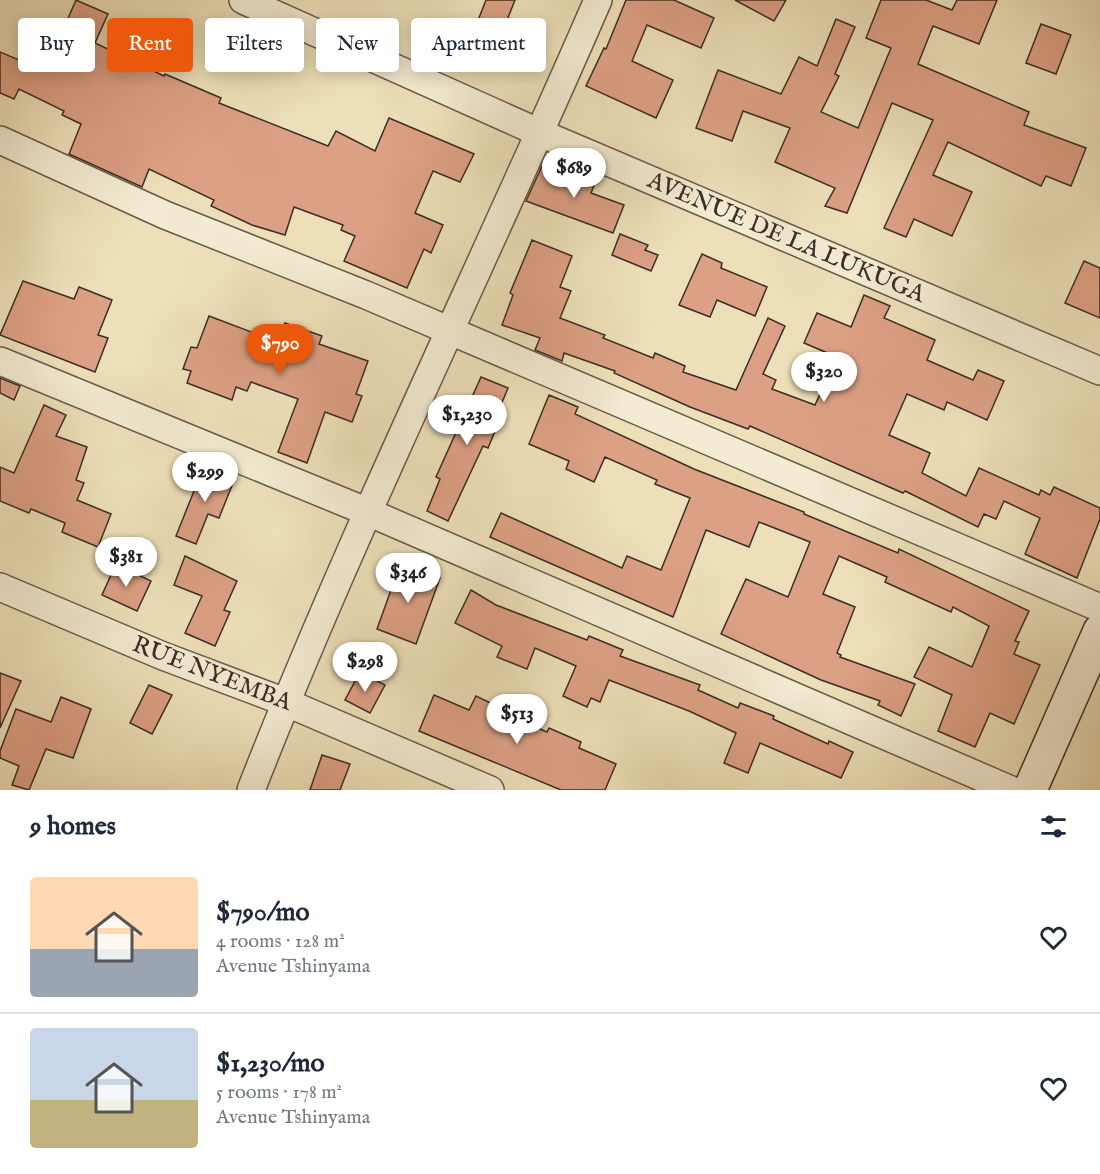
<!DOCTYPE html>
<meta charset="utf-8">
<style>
:root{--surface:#fff;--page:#f2f2f3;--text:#1f2937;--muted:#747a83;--line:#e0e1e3;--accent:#ea580c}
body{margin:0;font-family:"IM FELL English",serif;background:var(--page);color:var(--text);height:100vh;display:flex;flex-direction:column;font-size:22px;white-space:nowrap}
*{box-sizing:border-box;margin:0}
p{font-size:20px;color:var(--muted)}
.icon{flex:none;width:33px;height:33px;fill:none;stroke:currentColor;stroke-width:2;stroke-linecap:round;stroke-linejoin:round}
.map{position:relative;height:790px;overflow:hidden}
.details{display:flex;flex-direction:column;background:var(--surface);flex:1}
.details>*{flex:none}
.banner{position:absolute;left:18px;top:18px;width:600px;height:54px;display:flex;gap:12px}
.price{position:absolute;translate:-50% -51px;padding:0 14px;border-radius:21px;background:#fff;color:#222;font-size:20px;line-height:39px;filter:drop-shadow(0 2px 3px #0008)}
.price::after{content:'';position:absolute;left:50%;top:36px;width:18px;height:14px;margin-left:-9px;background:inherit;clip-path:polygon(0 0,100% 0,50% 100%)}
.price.current{background:var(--accent);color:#fff}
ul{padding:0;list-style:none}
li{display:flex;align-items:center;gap:18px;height:150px;padding:0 30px}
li+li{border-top:2px solid var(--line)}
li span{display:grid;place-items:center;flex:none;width:168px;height:120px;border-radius:6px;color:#555}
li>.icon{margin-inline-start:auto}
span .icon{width:72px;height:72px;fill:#fffc;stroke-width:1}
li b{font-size:26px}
h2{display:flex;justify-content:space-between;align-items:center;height:72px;padding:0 30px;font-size:26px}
.tag{padding:0 21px;border-radius:6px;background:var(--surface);box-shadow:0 3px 15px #0003;font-size:21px;line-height:54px}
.tag.current{background:var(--accent);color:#fff}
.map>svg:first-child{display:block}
</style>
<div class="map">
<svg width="1100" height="790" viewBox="0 0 1100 790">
<rect width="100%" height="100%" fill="#ede0b9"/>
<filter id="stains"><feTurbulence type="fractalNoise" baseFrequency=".00333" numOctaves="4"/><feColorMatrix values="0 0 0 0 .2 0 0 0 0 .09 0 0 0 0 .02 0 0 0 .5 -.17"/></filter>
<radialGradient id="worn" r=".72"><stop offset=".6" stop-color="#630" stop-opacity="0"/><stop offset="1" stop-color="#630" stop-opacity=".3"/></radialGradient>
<g fill="#dca084" stroke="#3c2d26" stroke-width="1.5">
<path d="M76 0 108 14 95 43 164 76 165 74 221 98 219 103 328 146 336 131 375 151 389 118 474 154 460 182 433 171 415 213 443 225 431 253 424 249 407 288 344 261 355 236 341 230 343 225 294 207 285 235 252 225 211 206 214 200 149 169 142 187 69 154 81 124 62 115 64 111 19 89 14 99 0 93V52L45 71Z"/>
<path d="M486 0H515L498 43 473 33Z"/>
<path d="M626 0H674L714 18 701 48 647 25 632 61 673 80 656 118 586 86 604 48 606 49Z"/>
<path d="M735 0H786L774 21Z"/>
<path d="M881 0H926L952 10 957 0H997L979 44 933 26 918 64 1029 112 1024 125 1086 148 1071 186 1046 176 1041 186 948 142 933 175 972 192 952 236 914 219 906 237 884 228 933 120 892 103 847 213 825 206 835 188 775 162 790 128 743 111 732 141 696 128 718 70 781 94 799 57 817 66 836 19 855 27 835 74 839 76 821 112 858 128 891 48 866 38Z"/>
<path d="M1041 24 1071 35 1056 74 1026 63Z"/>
<path d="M543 164 595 183 591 193 624 205 613 233 526 201Z"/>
<path d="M620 234 648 245 645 250 658 255 651 271 612 255Z"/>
<path d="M532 240 572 256 560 287 571 291 560 318 605 335 603 338 653 358 655 353 685 366 683 372 736 390 768 318 785 326 763 374 776 380 772 389 815 405 837 357 804 343 817 313 851 327 864 295 890 306 884 318 935 340 927 360 973 380 978 370 1004 381 987 420 947 402 944 410 907 394 889 435 930 453 922 473 966 496 979 468 1039 495 1041 490 1050 495 1054 487 1100 508V519L1077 578 1025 554 1040 518 1004 501 996 519 984 514 978 527 905 491 903 493 750 426 748 429 690 407 614 373 615 371 564 353 562 361 535 350 540 338 502 325 513 295 510 293Z"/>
<path d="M702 254 722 263 721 268 767 287 755 316 717 300 710 317 679 305Z"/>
<path d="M1084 261 1100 268V318L1065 303Z"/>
<path d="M23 281 74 299 79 287 112 300 98 335 108 338 95 372 0 335Z"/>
<path d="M209 316 278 342 285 323 322 336 319 344 368 361 356 394 362 396 352 422 325 412 307 463 278 452 298 399 251 382 247 391 236 387 232 400 187 383 191 371 183 369 191 347 197 348Z"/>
<path d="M481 377 508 388 494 422 498 424 488 448 483 446 448 521 427 511 440 479 436 477Z"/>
<path d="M0 378 20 386 14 400 0 393Z"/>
<path d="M549 395 578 407 575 414 694 469 804 512V514L898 553 899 549 1029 611 1015 641 1019 642 1014 654 1040 665 1014 724 990 713 975 747 938 731 952 695 914 677 929 647 972 667 989 626 953 607 951 612 885 582 887 577 839 556 823 594 855 607 837 653 841 655 840 657 915 684 901 716 878 705 880 701 821 680 721 634 746 579 788 597 810 542 759 522 749 547 706 530 673 617 490 537 501 513 622 568 627 556 661 570 690 498 655 484 657 480 605 457 594 482 566 469 569 461 529 444Z"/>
<path d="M44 405 66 415 56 436 87 447 76 480 84 483 77 500 111 514 98 547 62 532 65 523 31 509 29 513 0 501V467L14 473Z"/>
<path d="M204 466 235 478 219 518 208 514 196 544 176 536Z"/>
<path d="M185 556 237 581 224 610 230 612 215 646 185 633 202 596 174 585Z"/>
<path d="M116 564 151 581 137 611 102 595Z"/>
<path d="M400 565 440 578 416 644 377 629Z"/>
<path d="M471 590 496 605 587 640 589 636 623 650 620 656 700 685 698 690 738 708 740 703 774 716 773 719 828 744 829 741 853 752 841 778 760 743 748 773 724 763 736 733 689 711 609 680 600 702 591 698 587 707 563 696 576 666 535 648 527 669 497 657 502 646 455 623Z"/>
<path d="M360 672 385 685 370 713 345 700Z"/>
<path d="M0 673 21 681 0 728Z"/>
<path d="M149 685 172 695 152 734 130 723Z"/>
<path d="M434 695 469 710 476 696 505 710 504 713 547 732 549 728 581 742 579 748 616 764 605 790H561L419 731Z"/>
<path d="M61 697 91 709 73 758 46 749 29 790 12 785 19 766 0 758V751L16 709 51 722Z"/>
<path d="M322 755 350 764 340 790H310Z"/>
</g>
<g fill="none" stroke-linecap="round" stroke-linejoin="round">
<defs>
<g id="street">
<path d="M243 0 540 133 1100 371"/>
<path d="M0 140 165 215 366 295 1100 608"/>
<path d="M0 361 368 512 1011 790"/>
<path d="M0 587 163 656 285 702 490 790"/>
<path d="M251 790C356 522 484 264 598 0"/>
</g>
<path id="secondary" d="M1030 790 1100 631"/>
</defs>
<use href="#street" stroke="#685a4b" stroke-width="30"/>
<use href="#secondary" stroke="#3c2d26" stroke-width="36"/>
<use href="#street" stroke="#f3ebd2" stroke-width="27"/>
<use href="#secondary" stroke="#f3ebd2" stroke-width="33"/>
</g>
<g text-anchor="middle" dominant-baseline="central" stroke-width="5" stroke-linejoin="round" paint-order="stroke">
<g font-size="24" fill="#3c2d26" stroke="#f3ebd2">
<text transform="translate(786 238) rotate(23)">AVENUE DE LA LUKUGA</text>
<text transform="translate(212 674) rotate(21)">RUE NYEMBA</text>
</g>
</g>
<rect width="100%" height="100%" filter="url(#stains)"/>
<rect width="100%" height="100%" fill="url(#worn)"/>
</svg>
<b class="price" style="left:574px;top:199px">$689</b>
<b class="price current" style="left:280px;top:375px">$790</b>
<b class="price" style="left:824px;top:403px">$320</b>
<b class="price" style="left:467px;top:446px">$1,230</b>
<b class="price" style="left:205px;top:503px">$299</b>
<b class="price" style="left:126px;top:588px">$381</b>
<b class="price" style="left:408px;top:604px">$346</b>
<b class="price" style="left:365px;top:693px">$298</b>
<b class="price" style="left:517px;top:745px">$513</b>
<div class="banner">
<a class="tag">Buy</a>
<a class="tag current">Rent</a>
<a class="tag">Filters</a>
<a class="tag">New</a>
<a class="tag">Apartment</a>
</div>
</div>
<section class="details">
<h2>9 homes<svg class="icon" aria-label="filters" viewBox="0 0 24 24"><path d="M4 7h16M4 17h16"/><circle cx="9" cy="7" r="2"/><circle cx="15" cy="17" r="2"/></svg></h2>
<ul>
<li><span style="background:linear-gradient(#ffd9b3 60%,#9aa5b1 0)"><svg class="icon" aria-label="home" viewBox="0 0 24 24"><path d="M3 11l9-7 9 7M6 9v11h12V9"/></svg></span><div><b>$790/mo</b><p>4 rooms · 128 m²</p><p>Avenue Tshinyama</p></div><svg class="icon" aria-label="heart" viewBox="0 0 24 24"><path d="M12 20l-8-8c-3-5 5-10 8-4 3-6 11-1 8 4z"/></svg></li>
<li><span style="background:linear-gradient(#c9d6e8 60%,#c2b280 0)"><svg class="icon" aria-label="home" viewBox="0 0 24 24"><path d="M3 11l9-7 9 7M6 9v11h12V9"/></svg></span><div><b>$1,230/mo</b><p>5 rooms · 178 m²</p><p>Avenue Tshinyama</p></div><svg class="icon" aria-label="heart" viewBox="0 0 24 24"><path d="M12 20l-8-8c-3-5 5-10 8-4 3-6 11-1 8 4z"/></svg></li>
</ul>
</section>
